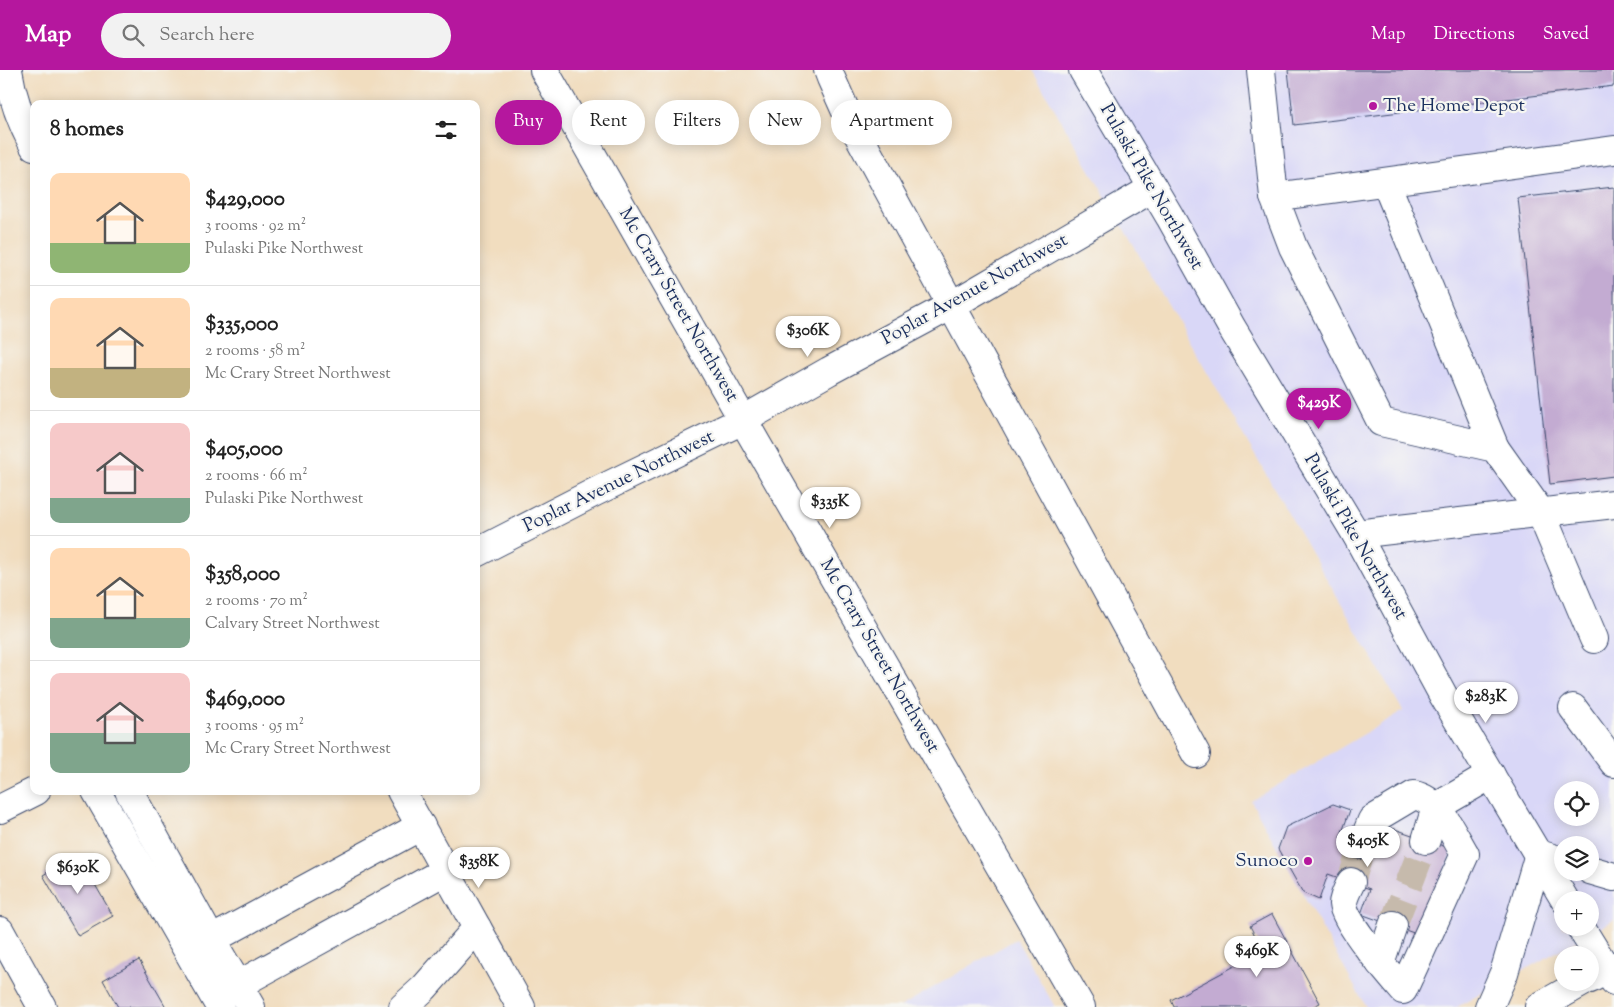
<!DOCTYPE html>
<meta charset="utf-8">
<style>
:root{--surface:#fff;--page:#f2f2f2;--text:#222;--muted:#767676;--line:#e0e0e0;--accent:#b5179e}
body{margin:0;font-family:"Sorts Mill Goudy",serif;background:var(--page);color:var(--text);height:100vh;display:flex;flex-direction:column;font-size:19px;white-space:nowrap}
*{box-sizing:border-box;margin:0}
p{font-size:16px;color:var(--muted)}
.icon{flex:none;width:28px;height:28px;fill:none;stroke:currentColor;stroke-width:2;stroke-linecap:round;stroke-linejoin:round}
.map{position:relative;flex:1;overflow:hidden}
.side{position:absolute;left:30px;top:30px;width:450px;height:695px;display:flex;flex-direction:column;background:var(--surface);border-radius:10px;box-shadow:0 2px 12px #0003}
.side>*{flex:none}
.hud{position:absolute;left:495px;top:30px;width:475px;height:45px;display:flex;gap:10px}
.controls{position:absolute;left:1554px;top:711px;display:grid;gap:10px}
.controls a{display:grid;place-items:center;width:45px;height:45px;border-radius:50%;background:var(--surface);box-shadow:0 2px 12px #0003;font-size:25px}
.price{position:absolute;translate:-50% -42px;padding:0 11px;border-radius:18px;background:#fff;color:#222;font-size:16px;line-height:32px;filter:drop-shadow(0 1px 2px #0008)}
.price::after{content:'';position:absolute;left:50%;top:30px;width:15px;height:11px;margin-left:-8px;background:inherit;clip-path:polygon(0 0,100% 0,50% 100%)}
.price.on{background:var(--accent);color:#fff}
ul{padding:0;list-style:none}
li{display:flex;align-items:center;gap:15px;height:125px;padding:0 20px}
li+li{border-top:1px solid var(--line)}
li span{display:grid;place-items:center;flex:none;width:140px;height:100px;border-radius:10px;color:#555}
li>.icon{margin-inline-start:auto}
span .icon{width:60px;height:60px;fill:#fffc;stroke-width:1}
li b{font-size:21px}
h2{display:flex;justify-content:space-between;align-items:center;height:60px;padding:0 20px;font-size:21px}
.pill{padding:0 18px;border-radius:22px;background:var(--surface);box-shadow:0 2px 12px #0003;font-size:18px;line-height:45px}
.pill.on{background:var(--accent);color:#fff}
header{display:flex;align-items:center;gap:30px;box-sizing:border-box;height:70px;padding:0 25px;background:var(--accent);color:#fff}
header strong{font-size:24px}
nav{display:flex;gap:28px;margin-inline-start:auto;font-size:18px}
.search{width:350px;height:45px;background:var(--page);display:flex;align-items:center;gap:12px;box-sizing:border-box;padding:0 18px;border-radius:28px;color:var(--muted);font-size:19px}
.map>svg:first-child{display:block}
</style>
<header>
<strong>Map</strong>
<div class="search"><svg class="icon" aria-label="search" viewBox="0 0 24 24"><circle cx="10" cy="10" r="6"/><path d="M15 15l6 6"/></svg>Search here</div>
<nav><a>Map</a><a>Directions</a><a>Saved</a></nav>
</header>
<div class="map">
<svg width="1614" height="937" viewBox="0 0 1614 937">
<rect width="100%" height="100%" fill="#f6f6f2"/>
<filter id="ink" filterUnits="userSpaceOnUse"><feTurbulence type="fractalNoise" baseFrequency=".02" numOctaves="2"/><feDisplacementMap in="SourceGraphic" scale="10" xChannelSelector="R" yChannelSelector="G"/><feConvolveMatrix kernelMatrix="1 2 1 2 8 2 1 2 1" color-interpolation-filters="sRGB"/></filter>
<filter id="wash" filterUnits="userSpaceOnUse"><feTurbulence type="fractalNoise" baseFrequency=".0096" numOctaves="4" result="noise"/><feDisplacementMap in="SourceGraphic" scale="20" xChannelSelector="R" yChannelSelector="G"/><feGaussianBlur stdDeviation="1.12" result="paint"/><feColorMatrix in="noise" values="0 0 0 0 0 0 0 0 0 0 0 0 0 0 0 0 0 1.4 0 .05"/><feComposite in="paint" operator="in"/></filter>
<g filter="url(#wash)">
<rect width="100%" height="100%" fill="#f1ddbf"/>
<g fill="#d9d7f7" fill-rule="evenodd">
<path d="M1032 0H1614V850L1457 937H1366L1251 731 1403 641ZM1562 720H1590V748H1562ZM1562 775H1590V802H1562ZM1562 830H1590V858H1562Z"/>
<path d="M1016 869 1055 937H900Z"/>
</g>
<g id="blocks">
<g fill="#c3abd2">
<path d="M1288 0H1614V16L1294 55Z"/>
<path d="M1614 117V406L1550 414 1518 128Z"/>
<path d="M1333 734 1350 740 1340 768 1383 783 1392 758 1452 779 1422 866 1361 844 1370 819 1328 804 1319 830 1303 823 1278 779 1286 757Z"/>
<path d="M78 785 113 846 78 866 43 805Z"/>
<path d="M1272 844 1320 933 1312 937H1174L1171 930 1263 881 1250 856Z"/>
<path d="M139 890 166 937H118L103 910Z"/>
</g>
</g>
</g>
<g filter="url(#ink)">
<use href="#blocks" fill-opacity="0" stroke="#3b496d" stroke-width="1"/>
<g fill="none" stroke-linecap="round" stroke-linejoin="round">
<g stroke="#c6baac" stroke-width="28" stroke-dasharray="28 14" stroke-linecap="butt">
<path d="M1351 812 1362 775"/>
<path d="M1393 855 1426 770"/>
</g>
<defs>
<g id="minor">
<path d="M8 0C12 27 21 52 34 76"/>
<path d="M544 0 743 350 1081 937"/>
<path d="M828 0 831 8 848 46 1196 684"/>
<path d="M1261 0 1274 127 1614 80"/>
<path d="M1386 113 1495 378"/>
<path d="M1274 127 1293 177 1381 352 1495 378 1541 443 1594 569"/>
<path d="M1356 464 1614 434"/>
<path d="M476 483 595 422 743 350 829 301 952 235 1153 118"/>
<path d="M1573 638 1614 693"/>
<path d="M96 721 220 937"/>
<path d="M129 721 208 864 251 937"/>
<path d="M401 721 521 937"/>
<path d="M0 739 36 721"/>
<path d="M1426 770 1436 737 1491 705"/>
<path d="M1351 812C1348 818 1343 828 1343 834 1344 852 1390 905 1403 920L1465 784C1452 763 1440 730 1414 725L1372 750 1362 775"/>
<path d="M0 861 42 937"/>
<path d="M211 870 421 756"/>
<path d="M1380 893 1393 855"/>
<path d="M238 915 445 801"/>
<path d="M403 937 424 918 477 858"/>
</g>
<g id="major">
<path d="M1083 0 1170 147 1232 258 1356 464 1443 625 1565 830"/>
<path d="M1581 858 1614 911"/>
</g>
<g id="highway">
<path d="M1590 800 1614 807"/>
<path d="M1590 909 1614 896"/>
<path d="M1489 937 1504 903 1539 784 1562 791"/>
<path d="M1539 937 1583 912"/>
</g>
</defs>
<use href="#minor" stroke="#3b496d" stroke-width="30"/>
<use href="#major" stroke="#3b496d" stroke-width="30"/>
<use href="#highway" stroke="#3b496d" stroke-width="30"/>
<use href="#minor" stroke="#fff" stroke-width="28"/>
<use href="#major" stroke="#fff" stroke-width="28"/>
<use href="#highway" stroke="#fff" stroke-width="28"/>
</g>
</g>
<g fill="#b5179e" stroke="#f6f6f2" stroke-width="2">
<circle cx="1373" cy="36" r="5"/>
<circle cx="1308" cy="791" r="5"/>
</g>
<g text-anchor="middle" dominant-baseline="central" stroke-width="4.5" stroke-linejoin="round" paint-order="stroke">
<g font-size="19" fill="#1b2f5e" stroke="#f6f6f2" text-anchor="start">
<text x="1383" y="36">The Home Depot</text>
<text x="1298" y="791" text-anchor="end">Sunoco</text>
</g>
<g font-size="19" fill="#1b2f5e" stroke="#f6f6f2">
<text transform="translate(1151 117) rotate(60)">Pulaski Pike Northwest</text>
<text transform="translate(975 220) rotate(-29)">Poplar Avenue Northwest</text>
<text transform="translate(678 235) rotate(60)">Mc Crary Street Northwest</text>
<text transform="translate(619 412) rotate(-26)">Poplar Avenue Northwest</text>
<text transform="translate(1355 467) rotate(60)">Pulaski Pike Northwest</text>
<text transform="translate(879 586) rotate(60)">Mc Crary Street Northwest</text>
</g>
</g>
</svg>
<div class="controls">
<a><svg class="icon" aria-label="locate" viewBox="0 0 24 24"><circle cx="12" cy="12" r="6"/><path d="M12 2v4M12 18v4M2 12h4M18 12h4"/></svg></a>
<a><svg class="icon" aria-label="layers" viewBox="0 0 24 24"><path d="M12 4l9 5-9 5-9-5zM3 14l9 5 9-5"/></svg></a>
<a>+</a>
<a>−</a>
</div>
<b class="price" style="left:808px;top:288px">$306K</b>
<b class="price on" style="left:1319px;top:360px">$429K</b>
<b class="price" style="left:830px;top:459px">$335K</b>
<b class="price" style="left:1486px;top:654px">$283K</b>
<b class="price" style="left:1368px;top:798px">$405K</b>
<b class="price" style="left:479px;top:819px">$358K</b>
<b class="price" style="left:78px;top:825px">$630K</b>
<b class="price" style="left:1257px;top:908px">$469K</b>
<div class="hud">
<a class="pill on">Buy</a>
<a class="pill">Rent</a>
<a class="pill">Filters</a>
<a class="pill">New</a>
<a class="pill">Apartment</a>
</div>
<section class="side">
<h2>8 homes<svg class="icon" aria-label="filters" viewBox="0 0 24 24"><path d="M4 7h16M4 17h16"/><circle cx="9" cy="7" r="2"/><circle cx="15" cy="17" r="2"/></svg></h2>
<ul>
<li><span style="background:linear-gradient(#ffd9b3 70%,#8fb573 0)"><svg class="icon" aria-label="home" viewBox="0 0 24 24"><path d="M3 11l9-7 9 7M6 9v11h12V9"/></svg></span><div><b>$429,000</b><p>3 rooms · 92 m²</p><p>Pulaski Pike Northwest</p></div></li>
<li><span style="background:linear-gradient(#ffd9b3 70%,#c2b280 0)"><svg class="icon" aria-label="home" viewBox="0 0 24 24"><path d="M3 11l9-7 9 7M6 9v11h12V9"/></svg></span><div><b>$335,000</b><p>2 rooms · 58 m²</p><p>Mc Crary Street Northwest</p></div></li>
<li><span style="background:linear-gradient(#f6c9c9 75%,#7fa58c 0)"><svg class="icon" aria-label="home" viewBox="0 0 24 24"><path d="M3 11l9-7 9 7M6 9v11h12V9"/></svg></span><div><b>$405,000</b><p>2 rooms · 66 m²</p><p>Pulaski Pike Northwest</p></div></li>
<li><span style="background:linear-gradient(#ffd9b3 70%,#7fa58c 0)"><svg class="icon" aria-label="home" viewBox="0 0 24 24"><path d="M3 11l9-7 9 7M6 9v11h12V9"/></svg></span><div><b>$358,000</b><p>2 rooms · 70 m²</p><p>Calvary Street Northwest</p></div></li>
<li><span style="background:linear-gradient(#f6c9c9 60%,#7fa58c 0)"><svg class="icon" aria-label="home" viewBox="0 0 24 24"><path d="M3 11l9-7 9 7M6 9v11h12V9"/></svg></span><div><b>$469,000</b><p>3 rooms · 95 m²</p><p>Mc Crary Street Northwest</p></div></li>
</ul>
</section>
</div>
